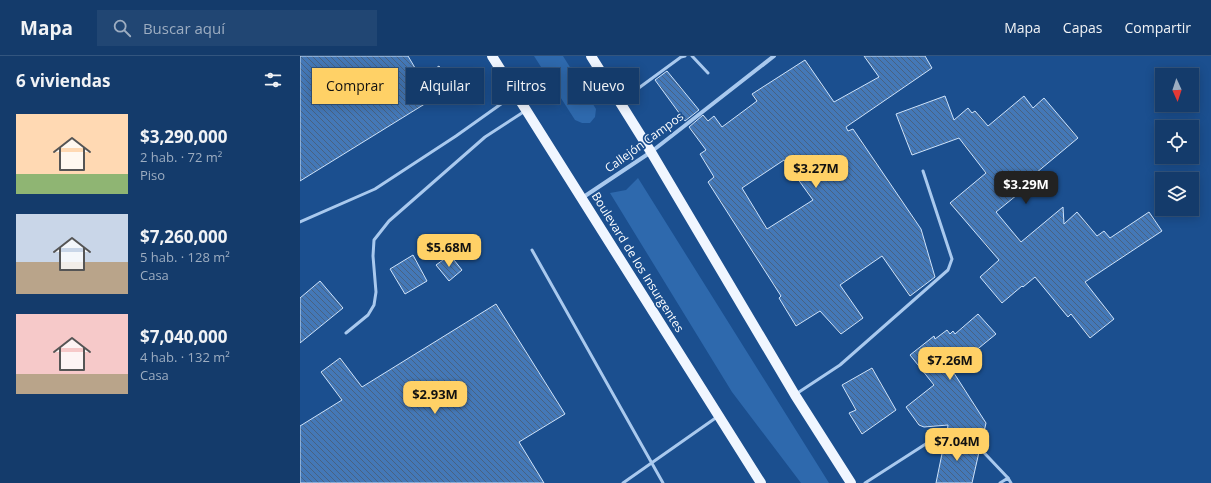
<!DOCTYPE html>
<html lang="es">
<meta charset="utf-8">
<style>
:root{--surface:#143b6b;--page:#214673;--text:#f1f3f6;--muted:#9dadc1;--line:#33557e;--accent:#ffd166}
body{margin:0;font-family:"Open Sans",sans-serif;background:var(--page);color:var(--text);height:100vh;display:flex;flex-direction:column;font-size:15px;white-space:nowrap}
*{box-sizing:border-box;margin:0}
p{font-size:13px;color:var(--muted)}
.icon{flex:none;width:22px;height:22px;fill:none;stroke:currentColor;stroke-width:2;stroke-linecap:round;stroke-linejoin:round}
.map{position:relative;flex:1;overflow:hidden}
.panel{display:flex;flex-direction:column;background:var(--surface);width:300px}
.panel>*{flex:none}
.guide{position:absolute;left:12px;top:12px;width:380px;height:36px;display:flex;gap:8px}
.needle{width:26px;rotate:177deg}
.buttons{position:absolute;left:855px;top:12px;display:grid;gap:8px}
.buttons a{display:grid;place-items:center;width:44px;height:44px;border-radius:0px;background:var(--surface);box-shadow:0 2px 10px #0003,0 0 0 1px var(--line);font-size:20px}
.price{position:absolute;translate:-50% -34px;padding:0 9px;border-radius:8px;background:var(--accent);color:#111;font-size:13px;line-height:26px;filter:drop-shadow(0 1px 2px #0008)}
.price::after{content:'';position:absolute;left:50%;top:24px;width:12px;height:9px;margin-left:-6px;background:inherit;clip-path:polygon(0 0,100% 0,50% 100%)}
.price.selected{background:#222;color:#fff}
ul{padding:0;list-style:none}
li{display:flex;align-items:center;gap:12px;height:100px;padding:0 16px}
li span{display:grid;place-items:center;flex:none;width:112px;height:80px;border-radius:0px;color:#555}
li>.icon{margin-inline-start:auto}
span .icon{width:48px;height:48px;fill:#fffc;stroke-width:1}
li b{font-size:17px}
h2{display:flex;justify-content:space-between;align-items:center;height:48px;padding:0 16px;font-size:17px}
.chip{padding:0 14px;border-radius:0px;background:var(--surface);box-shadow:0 2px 10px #0003,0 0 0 1px var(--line);font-size:14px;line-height:36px}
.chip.selected{background:var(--accent);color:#111}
header{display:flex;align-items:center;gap:24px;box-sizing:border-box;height:56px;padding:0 20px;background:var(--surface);border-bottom:1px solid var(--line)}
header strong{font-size:19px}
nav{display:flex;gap:22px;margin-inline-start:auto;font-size:14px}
.search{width:280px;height:36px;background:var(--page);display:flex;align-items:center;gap:10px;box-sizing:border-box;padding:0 14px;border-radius:0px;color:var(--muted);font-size:15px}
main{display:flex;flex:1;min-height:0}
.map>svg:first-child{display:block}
</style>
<header>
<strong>Mapa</strong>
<div class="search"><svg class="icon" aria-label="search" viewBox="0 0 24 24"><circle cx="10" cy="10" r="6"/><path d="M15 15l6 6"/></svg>Buscar aquí</div>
<nav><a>Mapa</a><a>Capas</a><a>Compartir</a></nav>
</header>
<main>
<section class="panel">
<h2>6 viviendas<svg class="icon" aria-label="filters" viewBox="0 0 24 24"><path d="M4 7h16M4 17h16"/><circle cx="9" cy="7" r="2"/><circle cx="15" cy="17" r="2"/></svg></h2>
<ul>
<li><span style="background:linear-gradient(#ffd9b3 75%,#8fb573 0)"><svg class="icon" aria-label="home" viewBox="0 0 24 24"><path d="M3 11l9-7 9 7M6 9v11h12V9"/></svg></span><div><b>$3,290,000</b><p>2 hab. · 72 m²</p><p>Piso</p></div></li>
<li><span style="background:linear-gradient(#c9d6e8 60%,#b9a48a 0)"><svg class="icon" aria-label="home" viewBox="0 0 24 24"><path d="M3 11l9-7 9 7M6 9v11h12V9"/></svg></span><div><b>$7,260,000</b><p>5 hab. · 128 m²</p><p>Casa</p></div></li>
<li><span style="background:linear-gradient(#f6c9c9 75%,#b9a48a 0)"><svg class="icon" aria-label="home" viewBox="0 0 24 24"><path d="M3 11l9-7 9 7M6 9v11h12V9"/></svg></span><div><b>$7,040,000</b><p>4 hab. · 132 m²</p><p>Casa</p></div></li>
</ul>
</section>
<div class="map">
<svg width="911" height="427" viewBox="0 0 911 427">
<defs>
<pattern id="building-back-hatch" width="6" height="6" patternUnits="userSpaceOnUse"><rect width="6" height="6" fill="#4478b7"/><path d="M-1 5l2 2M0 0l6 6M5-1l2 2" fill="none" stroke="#486282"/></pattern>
</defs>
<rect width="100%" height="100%" fill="#1b4f8f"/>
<g fill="#2e69ad">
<path d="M234 0H263L296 53 295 61 290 67H282L275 64Z"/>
<path d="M338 122 529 427H501L432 336 310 137 326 134Z"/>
</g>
<g fill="url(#building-back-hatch)" stroke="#cfe3fa" fill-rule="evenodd">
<path d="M0 0H108L121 22 139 10 154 34 138 44 136 41 0 125Z"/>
<path d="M564 0H625L632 12 546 71 548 75 553 73 621 173 635 221 610 240 582 200 540 229 563 262 541 278 520 255 496 270 479 242 481 240 408 126 414 121 400 98 406 94 389 71 403 59 408 65 414 60 422 71 457 45 452 38 505 4 534 46 579 21ZM484 104 513 144 467 173 442 132Z"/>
<path d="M367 15 399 54 385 65 355 24Z"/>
<path d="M645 40 654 64 668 52 672 57 675 55 688 70 724 40 733 52 744 42 778 82 730 122 733 126 696 156 721 186 763 151 764 168 777 156 797 180 804 175 810 182 849 156 862 175 785 226 814 263 790 282 771 258 768 261 735 221 723 231 722 230 702 247 680 221 699 204 650 147 686 117 659 82 612 99 596 58Z"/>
<path d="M113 199 127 225 105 238 90 213Z"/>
<path d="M150 199 162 214 149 225 136 209Z"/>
<path d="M20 225 43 252 0 287V242Z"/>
<path d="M196 248 265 358 219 386 244 427H0V370L42 344 21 316 40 302 62 331Z"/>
<path d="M678 258 696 278 652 314 686 367 681 389 673 381 654 376 647 377 648 369 624 371 619 369 606 351 634 329 610 299 634 280 635 283 647 274 650 278 653 275 655 278Z"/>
<path d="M572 312 596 354 562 378 549 357 556 354 542 329Z"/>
<path d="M654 382 670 387 679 396 672 427H636L645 383Z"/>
</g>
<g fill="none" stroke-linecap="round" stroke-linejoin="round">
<g stroke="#a9c9ee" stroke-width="3">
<path d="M392 0 408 17"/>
<path d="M321 45 381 1 385 0"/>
<path d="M0 166 75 133 156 80 215 38"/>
<path d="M232 194 363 427"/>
<path d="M46 277 68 259 74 249 76 236 73 200 74 184 89 165 185 81 225 55"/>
<path d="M496 338 540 309 648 214 652 203 623 115"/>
<path d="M323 427 417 361"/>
<path d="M565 427 635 382 654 379 672 384 708 422"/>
<path d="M700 427 708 422 711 427"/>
</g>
<path stroke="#a9c9ee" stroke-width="4" d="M282 142 351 96 474 0"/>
<g stroke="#f0f6ff" stroke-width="10">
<path d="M192 0 461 427"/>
<path d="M291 0 351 96 495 339 551 427"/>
</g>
</g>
<g text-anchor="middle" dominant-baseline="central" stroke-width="3.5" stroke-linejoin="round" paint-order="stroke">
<g font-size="12" fill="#fff" stroke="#1b4f8f">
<text transform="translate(344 86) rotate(-36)">Callejón Campos</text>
<text transform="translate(338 206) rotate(58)">Boulevard de los Insurgentes</text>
</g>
</g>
</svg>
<div class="buttons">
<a><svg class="needle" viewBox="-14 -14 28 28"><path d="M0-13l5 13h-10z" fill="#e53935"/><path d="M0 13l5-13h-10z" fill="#9dadc1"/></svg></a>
<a><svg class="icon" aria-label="locate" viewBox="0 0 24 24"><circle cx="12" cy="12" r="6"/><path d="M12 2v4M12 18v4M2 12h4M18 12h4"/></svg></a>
<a><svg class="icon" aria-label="layers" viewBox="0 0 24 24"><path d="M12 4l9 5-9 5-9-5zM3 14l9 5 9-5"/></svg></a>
</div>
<b class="price" style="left:516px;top:133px">$3.27M</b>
<b class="price selected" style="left:726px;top:149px">$3.29M</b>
<b class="price" style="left:149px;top:212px">$5.68M</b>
<b class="price" style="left:650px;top:325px">$7.26M</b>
<b class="price" style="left:135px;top:359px">$2.93M</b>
<b class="price" style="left:657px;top:406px">$7.04M</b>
<div class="guide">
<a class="chip selected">Comprar</a>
<a class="chip">Alquilar</a>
<a class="chip">Filtros</a>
<a class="chip">Nuevo</a>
</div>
</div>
</main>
